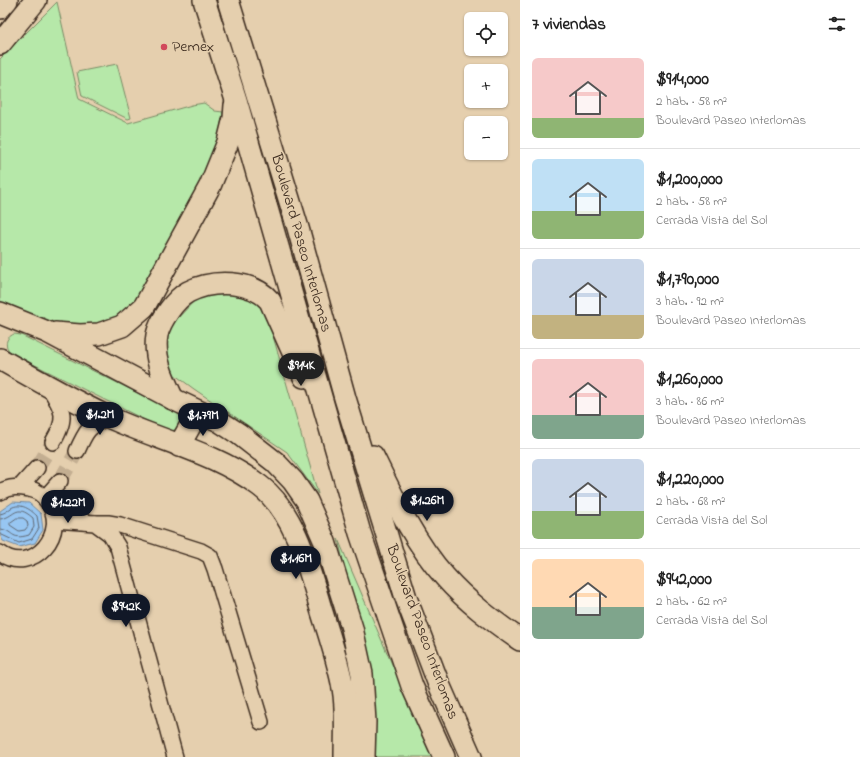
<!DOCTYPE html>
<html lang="es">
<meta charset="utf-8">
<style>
:root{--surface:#fff;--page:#f6f6f6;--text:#222;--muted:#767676;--line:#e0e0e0;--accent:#111827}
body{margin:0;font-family:"Indie Flower",sans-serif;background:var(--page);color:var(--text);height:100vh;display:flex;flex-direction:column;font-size:15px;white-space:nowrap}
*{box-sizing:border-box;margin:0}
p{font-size:13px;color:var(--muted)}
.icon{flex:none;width:22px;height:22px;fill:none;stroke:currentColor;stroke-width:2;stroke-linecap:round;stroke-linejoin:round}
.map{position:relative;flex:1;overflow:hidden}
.drawer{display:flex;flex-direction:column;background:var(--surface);width:340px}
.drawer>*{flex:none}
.fabs{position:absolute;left:464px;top:12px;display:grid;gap:8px}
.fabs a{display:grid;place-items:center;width:44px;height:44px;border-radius:6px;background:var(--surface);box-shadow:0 1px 3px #0004;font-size:20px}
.price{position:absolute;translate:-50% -34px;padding:0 9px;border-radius:14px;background:var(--accent);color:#fff;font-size:13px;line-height:26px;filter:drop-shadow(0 1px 2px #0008)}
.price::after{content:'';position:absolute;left:50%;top:24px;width:12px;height:9px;margin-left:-6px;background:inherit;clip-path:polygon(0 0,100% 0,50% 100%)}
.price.selected{background:#222;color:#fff}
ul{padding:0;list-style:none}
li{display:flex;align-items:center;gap:12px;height:100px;padding:0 12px}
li+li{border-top:1px solid var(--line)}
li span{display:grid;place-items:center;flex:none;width:112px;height:80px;border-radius:6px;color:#555}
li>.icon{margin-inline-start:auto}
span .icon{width:48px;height:48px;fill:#fffc;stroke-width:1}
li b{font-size:17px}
h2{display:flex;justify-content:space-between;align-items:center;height:48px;padding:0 12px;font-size:17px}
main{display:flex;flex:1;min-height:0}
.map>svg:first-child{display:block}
</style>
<main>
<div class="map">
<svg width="520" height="757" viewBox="0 0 520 757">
<rect width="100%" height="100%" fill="#e5cfae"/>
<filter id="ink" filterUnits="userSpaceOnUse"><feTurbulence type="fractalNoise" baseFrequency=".025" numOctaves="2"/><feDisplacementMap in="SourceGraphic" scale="8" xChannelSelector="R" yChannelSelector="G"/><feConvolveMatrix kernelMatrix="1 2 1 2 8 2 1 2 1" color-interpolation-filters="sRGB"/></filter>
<g filter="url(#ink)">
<g fill="#b6e8a9" stroke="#788964">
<path d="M57 2 79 99 128 123 192 105 204 103 215 111 223 112 216 153 139 304 120 321 80 331 52 323 0 301V59Z"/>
<path d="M117 64 131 118 128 119 82 96 77 72Z"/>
<path d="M217 291 256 298 267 315 318 494 287 452 194 389 171 372 165 352 167 334 175 321 197 298Z"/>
<path d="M14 334 21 335 176 412C183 417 181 422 178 429L171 431H167L11 353C4 346 5 338 14 334Z"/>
<path d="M338 539 432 757H374L375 721 373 674 362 626 349 586Z"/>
</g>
<path fill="#97c6f2" stroke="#72889d" d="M13 502 29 503 41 514 43 530 35 543 19 547 3 541 0 535V511Z"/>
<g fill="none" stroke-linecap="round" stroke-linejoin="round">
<g stroke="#606873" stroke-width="1">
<path d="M0 514C5 513 7 511 11 508 21 502 31 510 37 516L39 528 32 539 19 543 0 534"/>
<path d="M17 518H23L27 521 28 526 25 530 19 531 10 525V523Z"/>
<path d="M0 519C15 518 15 502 33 518L34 527 29 535C10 541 14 530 0 529"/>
</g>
<g stroke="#c3ae91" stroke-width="15" stroke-dasharray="15 8" stroke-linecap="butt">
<path d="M37 468 53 442"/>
<path d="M60 481 77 451"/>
</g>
<defs>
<g id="street">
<path d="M49 387C63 410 68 417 53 442"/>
<path d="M77 451C86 431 88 427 107 417"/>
<path d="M20 487 37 468"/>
<path d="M0 492C10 486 19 487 29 489 36 490 43 495 47 501 71 532 32 577 0 553"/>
<path d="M45 498 60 481"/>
<path d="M55 520 95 523 110 534 118 547 175 757"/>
<path d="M95 523H108L120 525 201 551 210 556 215 569 261 722"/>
</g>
<g id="secondary">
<path d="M204 0 236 100 360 533 412 686 444 757"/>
<path d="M228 0 298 228 345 398 406 598 438 682 471 757"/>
<path d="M0 8 7 0"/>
<path d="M0 44 36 0"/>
<path d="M0 313 47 332 173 399 219 421 239 434 275 462 293 481 307 501 325 542 352 628 362 674 365 722 364 757"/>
<path d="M55 333 80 335 99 334 122 326 144 307 210 186 228 142 234 118 235 105"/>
<path d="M0 359C35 379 70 399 106 416 157 440 215 452 260 486 295 512 309 569 321 609 329 635 338 661 343 688 347 710 345 734 345 757"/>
<path d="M173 399C164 380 153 358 157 335 160 321 175 299 188 292 213 279 252 280 270 301L304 377"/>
<path d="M179 446 198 412"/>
<path d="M373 456C393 497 414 542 445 577 467 602 493 621 520 640"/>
</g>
</defs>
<use href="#street" stroke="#3b2a1e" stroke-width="18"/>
<use href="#secondary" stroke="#3b2a1e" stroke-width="24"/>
<use href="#street" stroke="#e5cfae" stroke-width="15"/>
<use href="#secondary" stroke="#e5cfae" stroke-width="21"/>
</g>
</g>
<circle fill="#d1495b" stroke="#e5cfae" stroke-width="1.5" cx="164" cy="47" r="4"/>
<g text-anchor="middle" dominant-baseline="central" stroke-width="3" stroke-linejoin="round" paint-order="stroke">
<g font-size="16" fill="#3b2a1e" stroke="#e5cfae" text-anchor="start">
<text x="172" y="47">Pemex</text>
</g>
<g font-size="16" fill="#3b2a1e" stroke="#e5cfae">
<text transform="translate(301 243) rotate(74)">Boulevard Paseo Interlomas</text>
<text transform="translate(422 632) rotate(70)">Boulevard Paseo Interlomas</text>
</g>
</g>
</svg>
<div class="fabs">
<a><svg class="icon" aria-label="locate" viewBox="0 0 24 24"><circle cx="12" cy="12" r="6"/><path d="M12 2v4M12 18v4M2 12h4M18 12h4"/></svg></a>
<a>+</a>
<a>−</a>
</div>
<b class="price selected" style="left:301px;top:387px">$914K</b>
<b class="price" style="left:100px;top:436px">$1.2M</b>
<b class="price" style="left:203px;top:437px">$1.79M</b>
<b class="price" style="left:427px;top:522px">$1.26M</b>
<b class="price" style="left:68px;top:524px">$1.22M</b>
<b class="price" style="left:296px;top:580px">$1.16M</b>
<b class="price" style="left:126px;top:628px">$942K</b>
</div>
<section class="drawer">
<h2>7 viviendas<svg class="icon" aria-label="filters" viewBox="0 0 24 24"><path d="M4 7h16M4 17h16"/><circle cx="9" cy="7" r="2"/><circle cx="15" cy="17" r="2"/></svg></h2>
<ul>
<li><span style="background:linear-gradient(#f6c9c9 75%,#8fb573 0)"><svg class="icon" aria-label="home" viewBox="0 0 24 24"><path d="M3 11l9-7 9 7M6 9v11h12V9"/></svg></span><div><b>$914,000</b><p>2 hab. · 58 m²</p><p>Boulevard Paseo Interlomas</p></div></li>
<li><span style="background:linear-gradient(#bfe0f5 65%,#8fb573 0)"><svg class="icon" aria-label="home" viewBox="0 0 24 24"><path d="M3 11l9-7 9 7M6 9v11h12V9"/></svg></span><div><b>$1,200,000</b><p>2 hab. · 58 m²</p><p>Cerrada Vista del Sol</p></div></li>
<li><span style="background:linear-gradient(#c9d6e8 70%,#c2b280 0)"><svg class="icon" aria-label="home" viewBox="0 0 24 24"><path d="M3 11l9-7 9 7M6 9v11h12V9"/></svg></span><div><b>$1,790,000</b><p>3 hab. · 92 m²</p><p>Boulevard Paseo Interlomas</p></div></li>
<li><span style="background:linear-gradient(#f6c9c9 70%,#7fa58c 0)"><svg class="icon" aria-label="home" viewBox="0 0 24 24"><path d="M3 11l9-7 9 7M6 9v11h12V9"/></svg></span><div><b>$1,260,000</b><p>3 hab. · 86 m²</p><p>Boulevard Paseo Interlomas</p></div></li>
<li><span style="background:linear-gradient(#c9d6e8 65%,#8fb573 0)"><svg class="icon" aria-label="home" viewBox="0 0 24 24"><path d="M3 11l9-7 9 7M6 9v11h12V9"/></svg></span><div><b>$1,220,000</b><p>2 hab. · 68 m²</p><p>Cerrada Vista del Sol</p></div></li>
<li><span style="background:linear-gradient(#ffd9b3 60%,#7fa58c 0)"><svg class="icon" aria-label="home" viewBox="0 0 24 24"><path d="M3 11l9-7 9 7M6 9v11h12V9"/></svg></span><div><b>$942,000</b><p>2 hab. · 62 m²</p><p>Cerrada Vista del Sol</p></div></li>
</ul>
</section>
</main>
